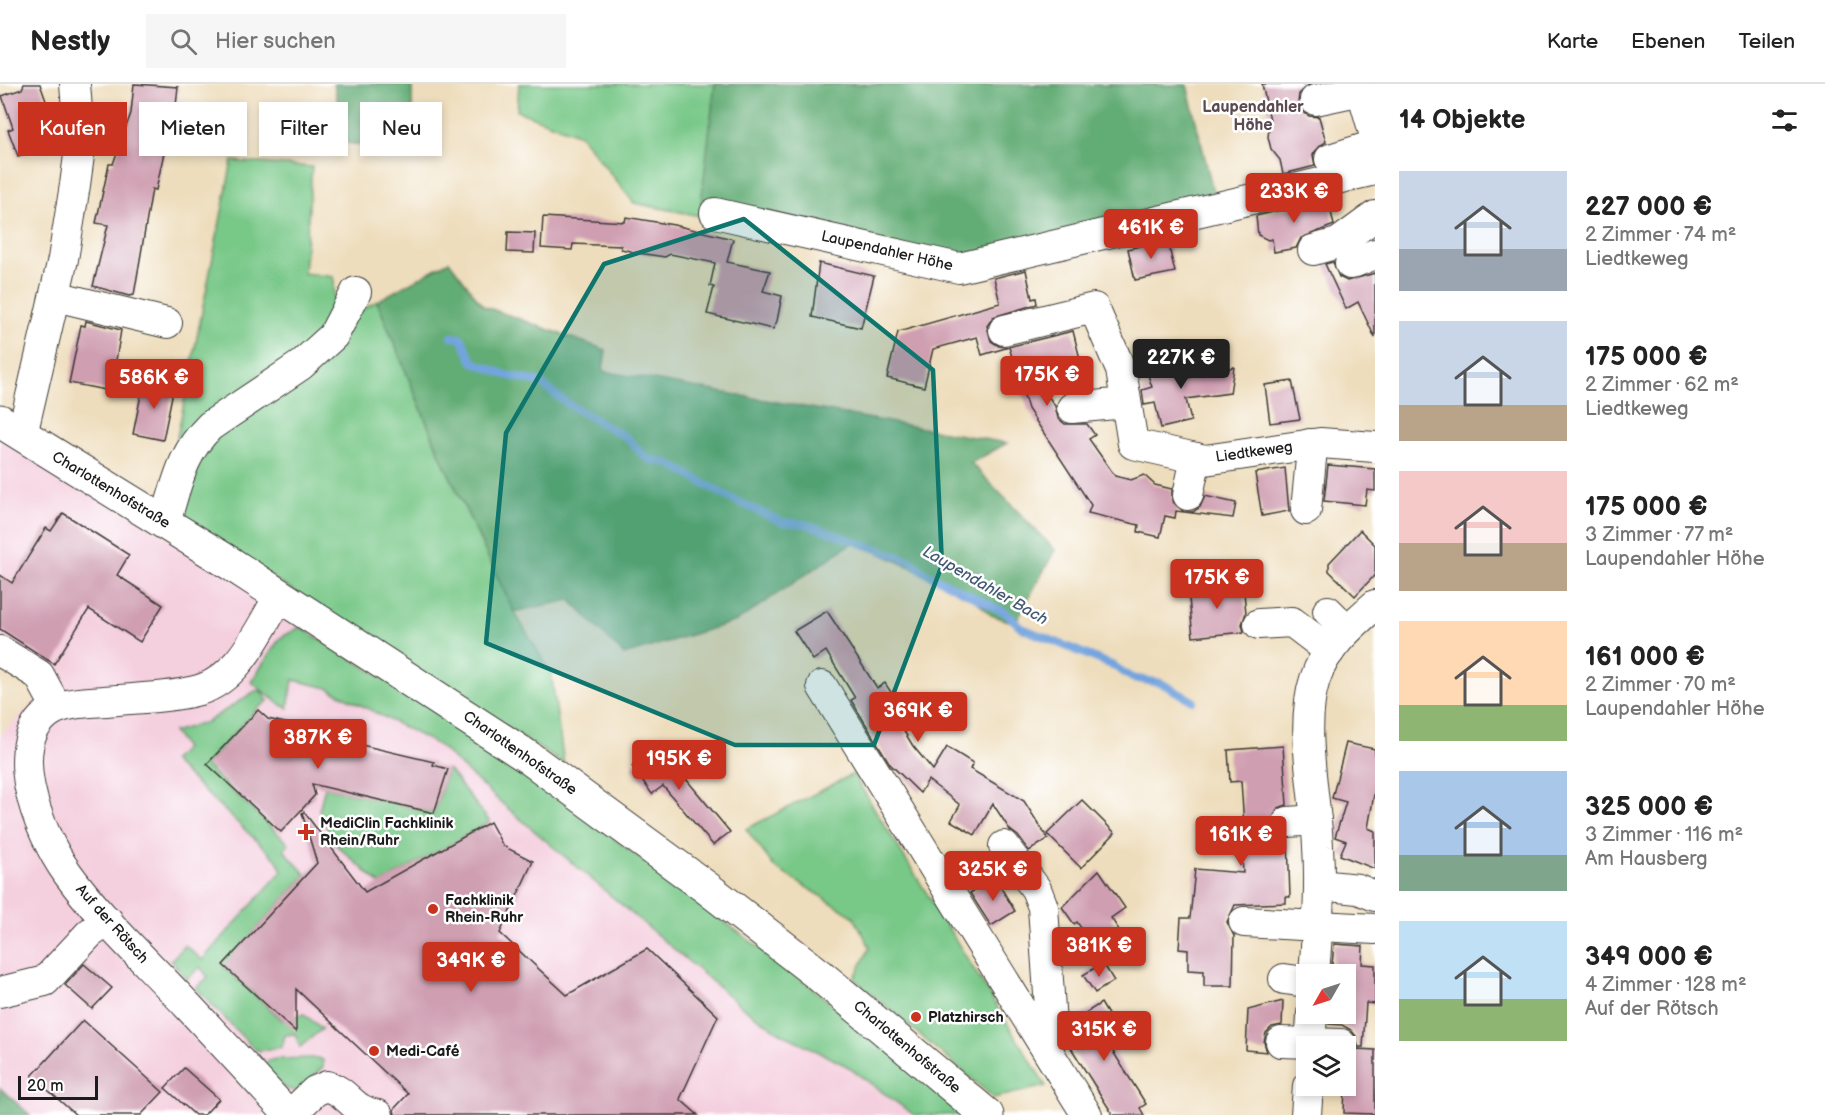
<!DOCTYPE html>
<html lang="de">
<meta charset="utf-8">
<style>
:root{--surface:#fff;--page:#f6f6f6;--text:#222;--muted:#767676;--line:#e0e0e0;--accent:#c8321e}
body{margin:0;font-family:"Balsamiq Sans",sans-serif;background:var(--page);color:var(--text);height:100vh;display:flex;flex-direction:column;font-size:22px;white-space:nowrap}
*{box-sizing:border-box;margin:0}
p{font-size:20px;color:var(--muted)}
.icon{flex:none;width:33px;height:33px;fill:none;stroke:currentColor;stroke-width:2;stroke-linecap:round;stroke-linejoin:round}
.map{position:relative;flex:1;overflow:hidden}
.side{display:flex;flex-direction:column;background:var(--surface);width:450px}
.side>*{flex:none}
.top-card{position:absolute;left:18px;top:18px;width:570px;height:54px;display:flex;gap:12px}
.needle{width:39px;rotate:231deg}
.buttons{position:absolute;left:1296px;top:880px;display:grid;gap:12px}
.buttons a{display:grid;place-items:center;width:60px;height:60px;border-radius:0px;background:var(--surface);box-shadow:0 3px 9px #0003;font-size:30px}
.scale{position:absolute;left:18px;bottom:15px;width:80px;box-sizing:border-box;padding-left:6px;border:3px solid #1c1c1c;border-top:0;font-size:16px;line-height:21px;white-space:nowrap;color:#1c1c1c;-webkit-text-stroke:4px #fff;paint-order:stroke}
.price{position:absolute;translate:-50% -51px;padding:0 14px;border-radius:6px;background:var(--accent);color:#fff;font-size:20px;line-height:39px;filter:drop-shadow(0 2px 3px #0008)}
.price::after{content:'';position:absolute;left:50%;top:36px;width:18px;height:14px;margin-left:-9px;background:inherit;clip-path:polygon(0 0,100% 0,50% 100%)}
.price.active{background:#222;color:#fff}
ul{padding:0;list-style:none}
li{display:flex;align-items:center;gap:18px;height:150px;padding:0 24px}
li span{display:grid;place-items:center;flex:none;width:168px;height:120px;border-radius:0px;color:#555}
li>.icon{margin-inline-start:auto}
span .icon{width:72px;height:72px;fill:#fffc;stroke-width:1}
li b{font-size:26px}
h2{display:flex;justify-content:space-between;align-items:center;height:72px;padding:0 24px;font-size:26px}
.chip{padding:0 21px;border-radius:0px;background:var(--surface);box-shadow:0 3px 9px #0003;font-size:21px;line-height:54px}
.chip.active{background:var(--accent);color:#fff}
header{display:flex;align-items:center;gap:36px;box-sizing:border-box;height:84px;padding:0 30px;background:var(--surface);border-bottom:2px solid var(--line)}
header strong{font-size:28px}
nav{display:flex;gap:33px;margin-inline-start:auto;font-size:21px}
.search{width:420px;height:54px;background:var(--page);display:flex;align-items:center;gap:15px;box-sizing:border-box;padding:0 21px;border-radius:0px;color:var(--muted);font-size:22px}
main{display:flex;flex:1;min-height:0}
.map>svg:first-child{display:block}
</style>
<header>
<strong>Nestly</strong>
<div class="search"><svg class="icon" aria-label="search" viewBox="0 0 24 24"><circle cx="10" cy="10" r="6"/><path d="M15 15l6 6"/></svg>Hier suchen</div>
<nav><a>Karte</a><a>Ebenen</a><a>Teilen</a></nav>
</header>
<main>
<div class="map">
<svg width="1375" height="1031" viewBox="0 0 1375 1031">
<rect width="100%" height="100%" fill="#fff"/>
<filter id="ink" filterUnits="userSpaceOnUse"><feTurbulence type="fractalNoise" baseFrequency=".0167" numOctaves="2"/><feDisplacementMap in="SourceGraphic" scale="12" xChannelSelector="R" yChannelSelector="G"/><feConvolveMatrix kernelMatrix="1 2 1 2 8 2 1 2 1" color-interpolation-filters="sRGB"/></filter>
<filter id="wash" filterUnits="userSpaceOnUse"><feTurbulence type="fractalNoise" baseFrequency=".008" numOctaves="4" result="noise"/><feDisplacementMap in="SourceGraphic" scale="24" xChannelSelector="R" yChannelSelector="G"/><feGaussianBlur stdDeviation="1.35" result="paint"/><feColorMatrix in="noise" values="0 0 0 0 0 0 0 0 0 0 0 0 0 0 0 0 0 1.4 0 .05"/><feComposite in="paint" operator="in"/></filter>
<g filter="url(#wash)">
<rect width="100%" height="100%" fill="#eeddbc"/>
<path fill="#f4cfde" d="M0 352 280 521 970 1031H30L0 1004V651L40 612 0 562Z"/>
<g fill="#78c888" stroke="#4a7252" stroke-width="1.5">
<path d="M519 0H715L701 132 634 119 580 51 517 27Z"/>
<path d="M232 77 312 83 304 189 334 193 335 240 377 217 441 373 514 528 551 589 564 680 163 424Z"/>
<path d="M300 543 443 631 580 729 810 902 965 1031H914L845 981 779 948 742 923 498 716 438 661 328 604 293 596 288 624C272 617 264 607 251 598L280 554Z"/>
<path d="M255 607H261L268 617 257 625 205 681 289 760 284 766 306 791 223 882 282 936 304 930 322 945 300 963 295 950 285 951 282 963 259 967 253 964 196 904 208 893 200 883 187 895 171 876 185 861 202 876 282 787 277 776 172 677 185 664 173 648 207 638Z"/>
<path d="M448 685 490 738 380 800 334 759 319 726 325 703 434 729Z"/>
<path d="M853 690 1046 1002 994 1014 854 895 870 863 853 832 775 784 746 745Z"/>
<path d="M318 974 323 976V983L298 1007C283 1008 273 993 263 982L265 978 275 975Z"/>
</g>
<g fill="#62ac74" stroke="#3f6448" stroke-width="1.5">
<path d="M334 0H412L413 66 346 59Z"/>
<path d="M715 0 1187 1 1215 115 954 176 701 119Z"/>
<path d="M449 177 483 222 606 266 603 287 1007 359 971 379 1055 466 1015 539 991 531 967 508 854 458 737 537 624 571 570 516 514 528 441 373 377 217Z"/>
<path d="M0 1004 30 1031H0Z"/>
</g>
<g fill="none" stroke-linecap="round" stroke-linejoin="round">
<path stroke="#73a4de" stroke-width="8" d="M452 253 461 254 473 278 506 291 539 298 568 320 627 354 647 375 668 379 728 413 782 438 806 440 911 477 924 488 1006 529 1022 544 1114 582 1132 594 1161 599 1193 617"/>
</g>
<g id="blocks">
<g fill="#cf9eb1">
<path d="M24 0H40L51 31 46 34 55 59 18 72 8 46 13 44 2 12 22 5Z"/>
<path d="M134 0 178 3 173 50H168L156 106 152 105 134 211 129 212 93 202 108 141 96 139 109 80H113L131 29Z"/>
<path d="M1262 0H1310L1299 10 1298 19 1302 27 1309 32 1319 33 1326 58 1318 63 1313 71 1315 82 1283 90 1280 76 1271 65 1268 53 1270 36Z"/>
<path d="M1328 115 1334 141 1301 154 1296 164 1274 168 1272 155 1268 156 1258 151 1256 132Z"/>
<path d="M543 133 625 138 626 133 674 141 733 155 727 178 770 187 763 207 782 212 777 237 773 245 707 230 714 203 710 202 715 179 670 170 665 173 638 169 621 165V162L573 160 572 166 541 164Z"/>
<path d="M508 148 535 149 534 169 507 168Z"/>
<path d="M1167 155 1175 188 1135 196 1128 165Z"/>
<path d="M1333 178 1339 193 1347 197 1375 189V254L1358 218 1346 225 1325 180Z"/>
<path d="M819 179 874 192 861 244 812 233Z"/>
<path d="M1026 186 1032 215 1036 214 1037 220 993 233 987 242 991 257 999 262 1008 263 1073 247 1081 279 1065 284 1067 293 1040 300 1055 322 1058 334 1065 340H1087L1095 351 1089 355 1115 392 1131 396 1144 391 1155 401 1172 405V417L1184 428H1193L1200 423 1205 412 1236 419 1233 434 1176 427 1175 434 1165 432 1160 453 1138 448 1139 441 1088 429 1091 421 1028 325 1009 263 982 271 977 253 933 265 924 303 887 294 898 248 1000 219 994 194Z"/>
<path d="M86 237 121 246 111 307 69 299 81 241 85 242Z"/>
<path d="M1168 270 1180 296 1234 283 1230 309 1186 315 1191 337 1161 344 1155 319 1144 321 1142 306 1152 303 1146 285Z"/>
<path d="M144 296 174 302 163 356 133 350Z"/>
<path d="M1292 297 1300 335 1270 339 1265 301Z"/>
<path d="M1328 381 1375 385V407L1367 406 1365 421 1324 417Z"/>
<path d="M1285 384 1289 427 1262 432 1255 389Z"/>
<path d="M63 429 129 471 117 491 163 521 140 558 89 525 54 580 0 545V491L12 499 46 444 51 447Z"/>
<path d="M1360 446 1375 461V491L1355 512 1329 487V479Z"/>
<path d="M1243 499 1246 529 1242 540 1244 548 1193 553 1188 505Z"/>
<path d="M827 527 877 604 885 599 896 616 888 621 913 662 933 686 947 663 973 679 970 685 1024 717 1048 755 1029 767 1018 752 1010 746 993 720 975 751 951 737 960 721 928 696 920 709 890 680 851 616 855 614 826 567 813 576 794 547Z"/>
<path d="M258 626 268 635 337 651 336 655 434 678 433 681 448 685 434 729 312 700 315 711 281 748 207 680Z"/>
<path d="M1346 659 1375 665V705L1368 744 1375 747V785L1340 771 1346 757 1335 753 1346 718 1332 714Z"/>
<path d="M663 660 683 687 681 689 730 748 713 761 663 702 652 710 632 682Z"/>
<path d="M1283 662 1287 721 1278 724 1271 739 1274 748 1288 755 1290 813H1286V819L1235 821 1227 838 1234 852 1233 902H1204V887L1188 886V866L1179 865 1181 834H1190L1195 785 1243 789 1242 773 1246 772 1241 697 1230 698 1228 666Z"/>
<path d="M1082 716 1115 749 1081 784 1047 750Z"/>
<path d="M304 728 365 808 490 738 503 762 533 777 500 849 567 911 647 865 718 932 680 1015 698 1031H395L394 1025 408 1010 296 905V948L223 881 317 779 302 729Z"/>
<path d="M1099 786 1125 824 1111 834 1131 864 1107 882 1077 838 1074 840 1062 823Z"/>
<path d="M995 794 1015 827 991 842 970 809Z"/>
<path d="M1334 860 1363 862 1362 880 1375 881V920L1366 919 1363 963H1358L1356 952 1351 946 1342 941 1329 940V930H1346V891H1331Z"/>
<path d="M1103 879 1114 897 1095 909 1083 891Z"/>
<path d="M84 880 112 904 92 925 65 901Z"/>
<path d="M1283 917 1282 941 1272 943 1266 949 1264 958 1267 968 1246 966 1248 926Z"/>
<path d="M1101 919 1118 947 1105 955 1146 1020 1140 1024 1144 1031H1113L1068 959V940Z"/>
<path d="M83 936 163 1008 141 1031H76L32 992Z"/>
<path d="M1357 965 1375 966V1030L1344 1029 1346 976Z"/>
<path d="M184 984 219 1015 204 1031H195L165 1004Z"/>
</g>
</g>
</g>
<g filter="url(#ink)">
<use href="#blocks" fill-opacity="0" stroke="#3c3934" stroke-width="1.5"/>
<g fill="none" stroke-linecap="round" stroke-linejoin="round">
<defs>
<g id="minor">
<path d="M1360 0 1375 52"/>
<path d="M1315 16 1362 6"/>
<path d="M1330 75 1375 61"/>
<path d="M715 129 959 184 1375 86"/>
<path d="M1313 166 1338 159 1375 132"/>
<path d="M1350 180 1375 170"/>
<path d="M55 212 167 239"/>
<path d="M1004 246 1094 224 1121 286 1133 360 1205 376 1320 359 1375 363"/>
<path d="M1072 324 1126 319"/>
<path d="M22 351 63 175 75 101 80 64 75 0"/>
<path d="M1188 411 1196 374"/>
<path d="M1306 426 1311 375 1309 360"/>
<path d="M165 438C177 401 181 370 210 342L301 281 333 252 356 208"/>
<path d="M280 511C260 544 239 595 199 606 173 613 145 614 118 616 98 618 74 617 55 625 0 653 38 749 68 790 102 837 147 878 187 921 221 957 255 994 289 1031"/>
<path d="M1328 527 1347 546"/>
<path d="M1259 540 1292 538 1330 567"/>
<path d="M0 567 39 591 57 624"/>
<path d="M822 602 1087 1031"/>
<path d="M1288 738 1316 736"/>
<path d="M1004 762 1036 805 1043 823 1052 954 1047 963"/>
<path d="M1319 801 1358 805 1375 812"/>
<path d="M1244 838 1375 845"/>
<path d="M1314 891C1317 848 1321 806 1318 763 1316 712 1299 643 1315 595 1325 564 1351 542 1375 521"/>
<path d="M1284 895 1306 898"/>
<path d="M0 908 45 897 90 849 108 837"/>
<path d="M1281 958 1341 960"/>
<path d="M1310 963 1312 930"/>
<path d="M290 1031 315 1007 327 1002C349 1008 351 1027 378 1031"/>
<path d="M1306 1031 1308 1002"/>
</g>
<path id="major" d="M0 337 228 478 528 673 707 804 818 890 987 1031"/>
</defs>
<use href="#minor" stroke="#3c3934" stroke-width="32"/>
<use href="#major" stroke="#3c3934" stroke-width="35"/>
<use href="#minor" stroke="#fff" stroke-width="30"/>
<use href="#major" stroke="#fff" stroke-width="33"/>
</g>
</g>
<path fill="#0f766e" fill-opacity="0.2" stroke="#0f766e" stroke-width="4.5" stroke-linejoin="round" d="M744 135 933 286 942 481 874 661H735L486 559 506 349 604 180Z"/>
<g fill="#c8321e" stroke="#fff" stroke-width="2">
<path d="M303 739h6v6h6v6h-6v6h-6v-6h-6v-6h6z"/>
<circle cx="433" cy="825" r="6"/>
<circle cx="916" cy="933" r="6"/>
<circle cx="374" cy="967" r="6"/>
</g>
<g text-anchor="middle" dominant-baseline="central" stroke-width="5" stroke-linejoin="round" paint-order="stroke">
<g font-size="15" fill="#1c1c1c" stroke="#fff">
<text transform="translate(887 167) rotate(13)">Laupendahler Höhe</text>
<text transform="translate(1254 368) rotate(-8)">Liedtkeweg</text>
<text transform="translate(111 406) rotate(31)">Charlottenhofstraße</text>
<text transform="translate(520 669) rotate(35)">Charlottenhofstraße</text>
<text transform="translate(112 840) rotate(48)">Auf der Rötsch</text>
<text transform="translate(907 963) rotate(40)">Charlottenhofstraße</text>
</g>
<g font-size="15" font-weight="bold" fill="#1c1c1c" stroke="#fff" text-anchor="start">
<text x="320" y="739">MediClin Fachklinik<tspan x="320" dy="17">Rhein/Ruhr</tspan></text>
<text x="445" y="816">Fachklinik<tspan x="445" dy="17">Rhein-Ruhr</tspan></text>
<text x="928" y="933">Platzhirsch</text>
<text x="386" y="967">Medi-Café</text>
</g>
<g font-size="16" font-weight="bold" fill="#5b4a50" stroke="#fff">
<text x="1253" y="23">Laupendahler<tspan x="1253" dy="18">Höhe</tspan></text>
</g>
<g font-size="16" font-style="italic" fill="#435973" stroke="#fff">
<text transform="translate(985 502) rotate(30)">Laupendahler Bach</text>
</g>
</g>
</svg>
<div class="buttons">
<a><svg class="needle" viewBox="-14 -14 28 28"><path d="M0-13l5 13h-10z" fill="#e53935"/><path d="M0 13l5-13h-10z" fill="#767676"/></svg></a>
<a><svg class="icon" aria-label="layers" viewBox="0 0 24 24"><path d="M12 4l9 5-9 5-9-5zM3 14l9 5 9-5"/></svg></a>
</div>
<div class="scale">20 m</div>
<b class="price" style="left:1294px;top:140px">233K €</b>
<b class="price" style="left:1151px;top:176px">461K €</b>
<b class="price active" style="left:1181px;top:306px">227K €</b>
<b class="price" style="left:1047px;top:323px">175K €</b>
<b class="price" style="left:154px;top:326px">586K €</b>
<b class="price" style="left:1217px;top:526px">175K €</b>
<b class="price" style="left:918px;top:659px">369K €</b>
<b class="price" style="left:318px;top:686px">387K €</b>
<b class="price" style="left:679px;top:707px">195K €</b>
<b class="price" style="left:1241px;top:783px">161K €</b>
<b class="price" style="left:993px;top:818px">325K €</b>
<b class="price" style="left:1099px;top:894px">381K €</b>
<b class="price" style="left:471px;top:909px">349K €</b>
<b class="price" style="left:1104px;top:978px">315K €</b>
<div class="top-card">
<a class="chip active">Kaufen</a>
<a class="chip">Mieten</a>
<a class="chip">Filter</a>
<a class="chip">Neu</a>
</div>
</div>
<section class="side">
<h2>14 Objekte<svg class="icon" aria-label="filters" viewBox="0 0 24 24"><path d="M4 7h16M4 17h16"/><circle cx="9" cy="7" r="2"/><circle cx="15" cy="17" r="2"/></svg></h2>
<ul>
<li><span style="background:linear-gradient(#c9d6e8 65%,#9aa5b1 0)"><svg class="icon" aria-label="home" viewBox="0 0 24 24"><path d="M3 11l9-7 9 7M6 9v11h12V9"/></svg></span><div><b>227 000 €</b><p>2 Zimmer · 74 m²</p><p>Liedtkeweg</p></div></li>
<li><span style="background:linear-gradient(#c9d6e8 70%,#b9a48a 0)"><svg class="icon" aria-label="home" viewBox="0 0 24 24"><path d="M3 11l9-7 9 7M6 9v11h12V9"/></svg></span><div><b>175 000 €</b><p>2 Zimmer · 62 m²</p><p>Liedtkeweg</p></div></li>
<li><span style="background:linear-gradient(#f6c9c9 60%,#b9a48a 0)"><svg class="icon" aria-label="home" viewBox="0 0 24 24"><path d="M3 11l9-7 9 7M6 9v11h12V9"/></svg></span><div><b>175 000 €</b><p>3 Zimmer · 77 m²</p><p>Laupendahler Höhe</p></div></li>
<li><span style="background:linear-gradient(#ffd9b3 70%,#8fb573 0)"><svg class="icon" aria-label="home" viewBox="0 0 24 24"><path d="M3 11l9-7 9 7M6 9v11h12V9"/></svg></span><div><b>161 000 €</b><p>2 Zimmer · 70 m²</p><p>Laupendahler Höhe</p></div></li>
<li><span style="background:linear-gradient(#a9c7e8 70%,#7fa58c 0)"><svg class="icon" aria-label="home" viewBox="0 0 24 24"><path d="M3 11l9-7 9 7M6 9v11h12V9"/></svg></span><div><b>325 000 €</b><p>3 Zimmer · 116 m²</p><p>Am Hausberg</p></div></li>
<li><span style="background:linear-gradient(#bfe0f5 65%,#8fb573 0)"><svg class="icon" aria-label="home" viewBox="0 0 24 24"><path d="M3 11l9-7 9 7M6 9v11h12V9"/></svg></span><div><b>349 000 €</b><p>4 Zimmer · 128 m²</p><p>Auf der Rötsch</p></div></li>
</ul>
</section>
</main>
